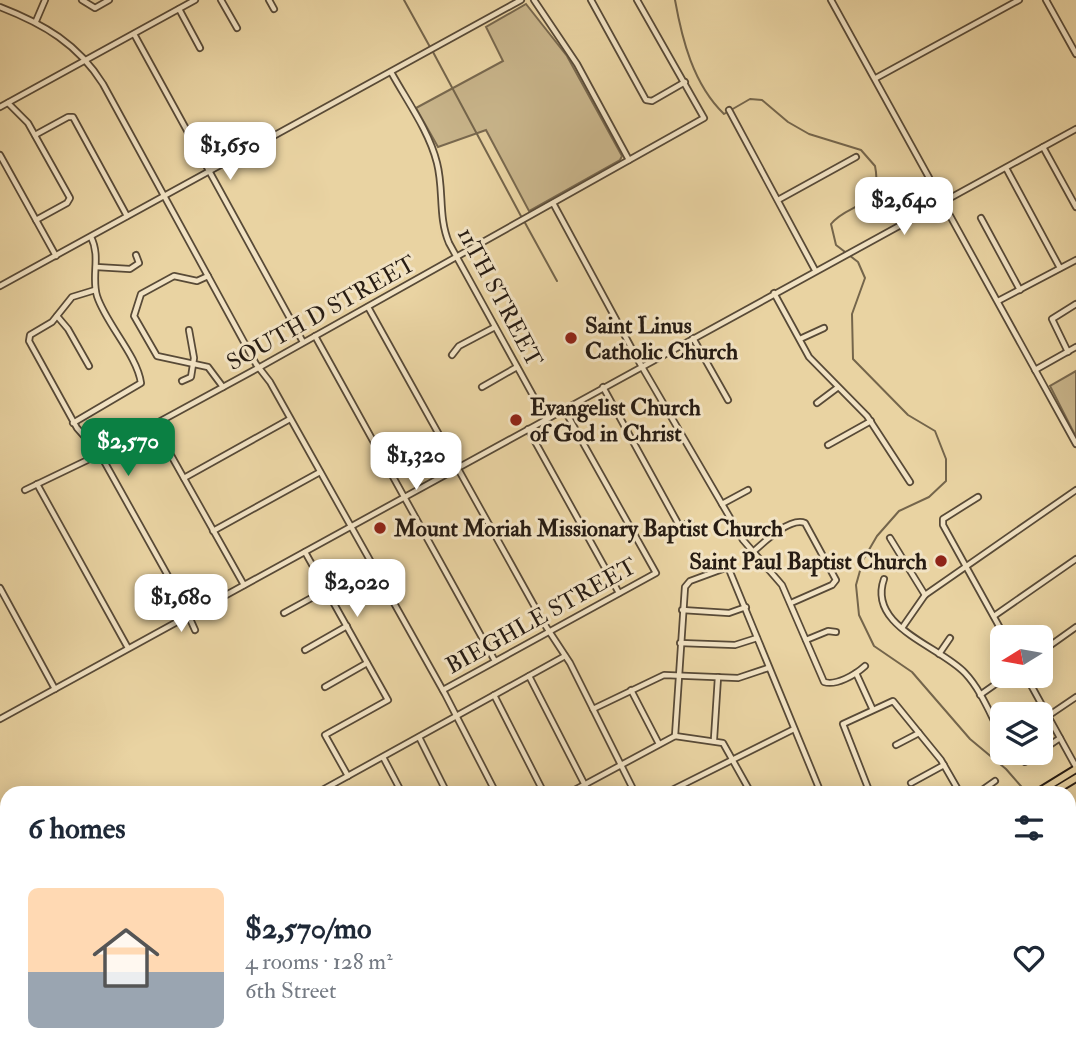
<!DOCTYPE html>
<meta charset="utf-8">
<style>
:root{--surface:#fff;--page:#f2f2f3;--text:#1f2937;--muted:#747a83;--line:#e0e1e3;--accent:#0b8043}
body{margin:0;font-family:"IM FELL Double Pica",serif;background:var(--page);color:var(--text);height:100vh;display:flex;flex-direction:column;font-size:26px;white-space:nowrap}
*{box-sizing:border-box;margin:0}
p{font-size:23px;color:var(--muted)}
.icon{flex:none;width:38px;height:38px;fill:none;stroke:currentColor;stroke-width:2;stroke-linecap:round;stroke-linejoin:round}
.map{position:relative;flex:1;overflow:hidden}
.panel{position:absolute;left:0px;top:786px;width:1076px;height:275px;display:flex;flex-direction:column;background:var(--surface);border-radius:21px 21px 0 0;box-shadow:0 4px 18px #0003}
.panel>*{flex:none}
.needle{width:46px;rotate:259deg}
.buttons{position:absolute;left:990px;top:625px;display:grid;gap:14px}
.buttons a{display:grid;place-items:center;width:63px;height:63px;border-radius:10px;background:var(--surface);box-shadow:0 4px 18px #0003;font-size:35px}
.price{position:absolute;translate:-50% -60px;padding:0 16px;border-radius:14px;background:#fff;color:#222;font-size:23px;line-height:46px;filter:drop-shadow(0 2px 4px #0008)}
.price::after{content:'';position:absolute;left:50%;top:42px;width:21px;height:16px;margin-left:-10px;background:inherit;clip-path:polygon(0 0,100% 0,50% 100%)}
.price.selected{background:var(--accent);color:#fff}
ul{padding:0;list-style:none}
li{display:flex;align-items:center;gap:21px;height:175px;padding:0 28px}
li+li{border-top:2px solid var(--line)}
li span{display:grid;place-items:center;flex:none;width:196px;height:140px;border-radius:10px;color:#555}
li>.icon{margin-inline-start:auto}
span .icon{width:84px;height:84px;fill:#fffc;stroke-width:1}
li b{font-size:30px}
h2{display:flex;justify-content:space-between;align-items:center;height:84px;padding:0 28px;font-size:30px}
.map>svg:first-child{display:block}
</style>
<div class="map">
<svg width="1076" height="1060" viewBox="0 0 1076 1060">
<rect width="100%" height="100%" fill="#e9d3a2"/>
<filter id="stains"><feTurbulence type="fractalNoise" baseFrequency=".00286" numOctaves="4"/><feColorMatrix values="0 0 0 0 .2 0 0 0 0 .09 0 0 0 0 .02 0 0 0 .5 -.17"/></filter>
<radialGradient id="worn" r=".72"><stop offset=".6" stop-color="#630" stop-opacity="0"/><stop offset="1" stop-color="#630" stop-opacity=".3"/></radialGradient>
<g fill="#c8b48a" stroke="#78684e" stroke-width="2">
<path d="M526 4 567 56 622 156 620 160 529 211 486 130 438 147 416 108 503 61 486 27Z"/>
<path d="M1076 371V437L1050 386Z"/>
<path d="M435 1054H510L512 1056 504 1060H438Z"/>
</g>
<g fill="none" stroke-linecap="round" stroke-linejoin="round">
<g stroke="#74654b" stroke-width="2">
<path d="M404 0 430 47"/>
<path d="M675 0C682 39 693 84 724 114L750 99 762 100 788 122 809 134 861 150 875 166C884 209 848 202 831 224L836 245 858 262 865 278 852 314 853 359 908 415 935 431 946 459V481L929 497 899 511 877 536 863 560 856 585 859 615 874 646 912 672 970 739 1006 769 1027 793"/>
<path d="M433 52 522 218"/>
<path d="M524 221 557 281"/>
<path d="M1069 861 1076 871"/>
</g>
<defs>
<g id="minor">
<path d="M82 0 95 8 109 0"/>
<path d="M221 0 237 28"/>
<path d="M269 0 274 9"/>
<path d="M534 0 577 64 629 160"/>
<path d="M591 0 646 100 652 101 685 82"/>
<path d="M831 0 1076 444"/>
<path d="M1046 0 1076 54"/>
<path d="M0 7C44 24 78 44 103 84L256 364 270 382 445 694 496 793"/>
<path d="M179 9 200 48"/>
<path d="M36 21 45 0"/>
<path d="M134 34 303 342"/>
<path d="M391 72C407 101 429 131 437 163 444 190 438 217 449 243L546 419"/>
<path d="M876 78 1019 0"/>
<path d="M8 103 28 123 70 198 67 203 36 220"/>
<path d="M0 107 195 0"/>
<path d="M729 110 815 270"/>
<path d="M35 135 68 117H73L127 216"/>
<path d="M1043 147 1076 207"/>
<path d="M0 155 56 256"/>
<path d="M1006 168 1060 268"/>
<path d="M778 200 856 157"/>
<path d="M553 203 638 360 743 540 782 585 824 682C836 686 855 675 865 666"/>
<path d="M981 218 1020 290"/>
<path d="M96 267 130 269 139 263 136 255"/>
<path d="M208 276 197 281 174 276 141 294 134 316 157 356 208 367 223 387"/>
<path d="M0 286 521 0"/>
<path d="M95 290 72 297 52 322 30 335 29 341 77 428 100 454 182 601 195 630"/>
<path d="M774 293 809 357 867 416 910 482"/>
<path d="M998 301 1076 260"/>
<path d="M368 307 545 625 570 663 635 793"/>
<path d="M57 316 68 329 89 366"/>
<path d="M315 336 495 661"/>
<path d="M693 338 728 400"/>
<path d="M800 339 824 328"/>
<path d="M1068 352 1052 319 1076 304"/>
<path d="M452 355 459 346 495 327"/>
<path d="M1035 370 1076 347"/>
<path d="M182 381 191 377 194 358 189 330"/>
<path d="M482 387 517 367"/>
<path d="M603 387 680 527"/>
<path d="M817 403 837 388"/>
<path d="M73 423 141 383C137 355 106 324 97 296 91 276 101 257 91 237"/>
<path d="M154 425 244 585"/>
<path d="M528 429 619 593"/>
<path d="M828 445 871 421"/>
<path d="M184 478 290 419"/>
<path d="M37 484 128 648"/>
<path d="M25 490 100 454 260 367 704 118 637 0"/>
<path d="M978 497 943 519V525L1005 637"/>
<path d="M722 504 748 490"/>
<path d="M213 531 320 472"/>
<path d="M666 534 690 522"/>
<path d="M890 538 925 595"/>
<path d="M305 552 388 700 325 735 348 776"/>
<path d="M753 552C764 542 790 517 805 523L836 580 832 585 791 603"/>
<path d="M884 579C867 627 940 646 965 673 982 691 991 717 1003 738"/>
<path d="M0 588 55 689"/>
<path d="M682 610 729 613 746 607"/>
<path d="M284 613 326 590"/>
<path d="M994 616 1076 559"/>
<path d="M902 628 925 595 1076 490"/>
<path d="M806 640 828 631 836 632"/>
<path d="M680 643 735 645 757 638"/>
<path d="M305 650 347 626"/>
<path d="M1041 652 1076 627"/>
<path d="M939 654 950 638"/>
<path d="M856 673 872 708"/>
<path d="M529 676 589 793"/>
<path d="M1026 676 1076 767"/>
<path d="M325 687 367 663"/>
<path d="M443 690 656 573 564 409"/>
<path d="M631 690 659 744"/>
<path d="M494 695 544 793"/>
<path d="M980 695 1007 676"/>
<path d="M593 709 664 675 738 678 768 668"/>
<path d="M1048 716 1076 697"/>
<path d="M0 719 1076 129"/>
<path d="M675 736 685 587 690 581 728 567 821 793"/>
<path d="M675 736 723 743 751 793"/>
<path d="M419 737 447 793"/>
<path d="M714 739 718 677"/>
<path d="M896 745 919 733"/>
<path d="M1041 751 1060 738"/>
<path d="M1012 752 1025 762 1040 752"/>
<path d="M383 757 402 793"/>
<path d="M911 783 944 765"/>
<path d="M317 793 565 656"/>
<path d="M569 793 675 736"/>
<path d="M666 793 794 729"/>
<path d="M870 793 843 724 893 701 941 760 960 793"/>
<path d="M978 793 995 781"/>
<path d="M385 1054 389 1060"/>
<path d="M591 1054 594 1060"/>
<path d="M674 1054 676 1060"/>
<path d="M756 1054 758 1060"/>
<path d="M594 1060 608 1054"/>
<path d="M749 1060 765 1054"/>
</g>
<g id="major">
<path d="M1037 793 1076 769"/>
<path d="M1051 793 1076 778"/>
<path d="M517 1060 530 1054"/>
<path d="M533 1060 546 1054"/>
</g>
</defs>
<use href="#minor" stroke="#584a37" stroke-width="8"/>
<use href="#major" stroke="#271c13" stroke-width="10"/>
<use href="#minor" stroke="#f1e2c3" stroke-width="4.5"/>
<use href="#major" stroke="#e9d3a2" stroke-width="6"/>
</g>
<g fill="#8f2418" stroke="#f1e2c3" stroke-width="2.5">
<circle cx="571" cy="338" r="7"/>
<circle cx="516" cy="420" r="7"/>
<circle cx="380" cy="528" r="7"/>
<circle cx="941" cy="561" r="7"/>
</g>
<g text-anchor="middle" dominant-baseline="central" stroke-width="6" stroke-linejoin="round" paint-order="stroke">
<g font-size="23" fill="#271c13" stroke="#f1e2c3">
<text transform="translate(500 297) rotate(62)">11TH STREET</text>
<text transform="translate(321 313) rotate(-29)">SOUTH D STREET</text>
<text transform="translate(541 616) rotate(-29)">BIEGHLE STREET</text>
</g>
<g font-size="23" font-weight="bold" fill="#271c13" stroke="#f1e2c3" text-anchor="start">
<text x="585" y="325">Saint Linus<tspan x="585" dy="26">Catholic Church</tspan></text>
<text x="530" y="407">Evangelist Church<tspan x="530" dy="26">of God in Christ</tspan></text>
<text x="394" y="528">Mount Moriah Missionary Baptist Church</text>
<text x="927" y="561" text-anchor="end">Saint Paul Baptist Church</text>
</g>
</g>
<rect width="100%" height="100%" filter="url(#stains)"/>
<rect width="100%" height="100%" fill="url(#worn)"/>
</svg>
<div class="buttons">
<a><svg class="needle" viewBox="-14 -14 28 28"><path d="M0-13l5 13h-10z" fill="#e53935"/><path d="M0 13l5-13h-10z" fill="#747a83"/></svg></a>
<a><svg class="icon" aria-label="layers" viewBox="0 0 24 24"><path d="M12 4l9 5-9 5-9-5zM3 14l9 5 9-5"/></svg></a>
</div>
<b class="price" style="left:230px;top:182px">$1,650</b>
<b class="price" style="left:904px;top:237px">$2,640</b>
<b class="price selected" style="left:128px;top:478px">$2,570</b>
<b class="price" style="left:416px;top:492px">$1,320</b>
<b class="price" style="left:357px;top:619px">$2,020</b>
<b class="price" style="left:181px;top:634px">$1,680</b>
<section class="panel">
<h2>6 homes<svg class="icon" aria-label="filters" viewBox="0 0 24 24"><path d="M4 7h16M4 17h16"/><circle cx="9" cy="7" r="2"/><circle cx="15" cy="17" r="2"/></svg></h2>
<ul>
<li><span style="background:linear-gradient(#ffd9b3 60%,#9aa5b1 0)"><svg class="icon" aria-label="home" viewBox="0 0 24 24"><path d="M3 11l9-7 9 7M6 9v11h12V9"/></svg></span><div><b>$2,570/mo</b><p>4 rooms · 128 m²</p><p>6th Street</p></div><svg class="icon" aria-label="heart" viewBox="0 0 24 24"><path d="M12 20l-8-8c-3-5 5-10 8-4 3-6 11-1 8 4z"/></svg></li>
</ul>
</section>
</div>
